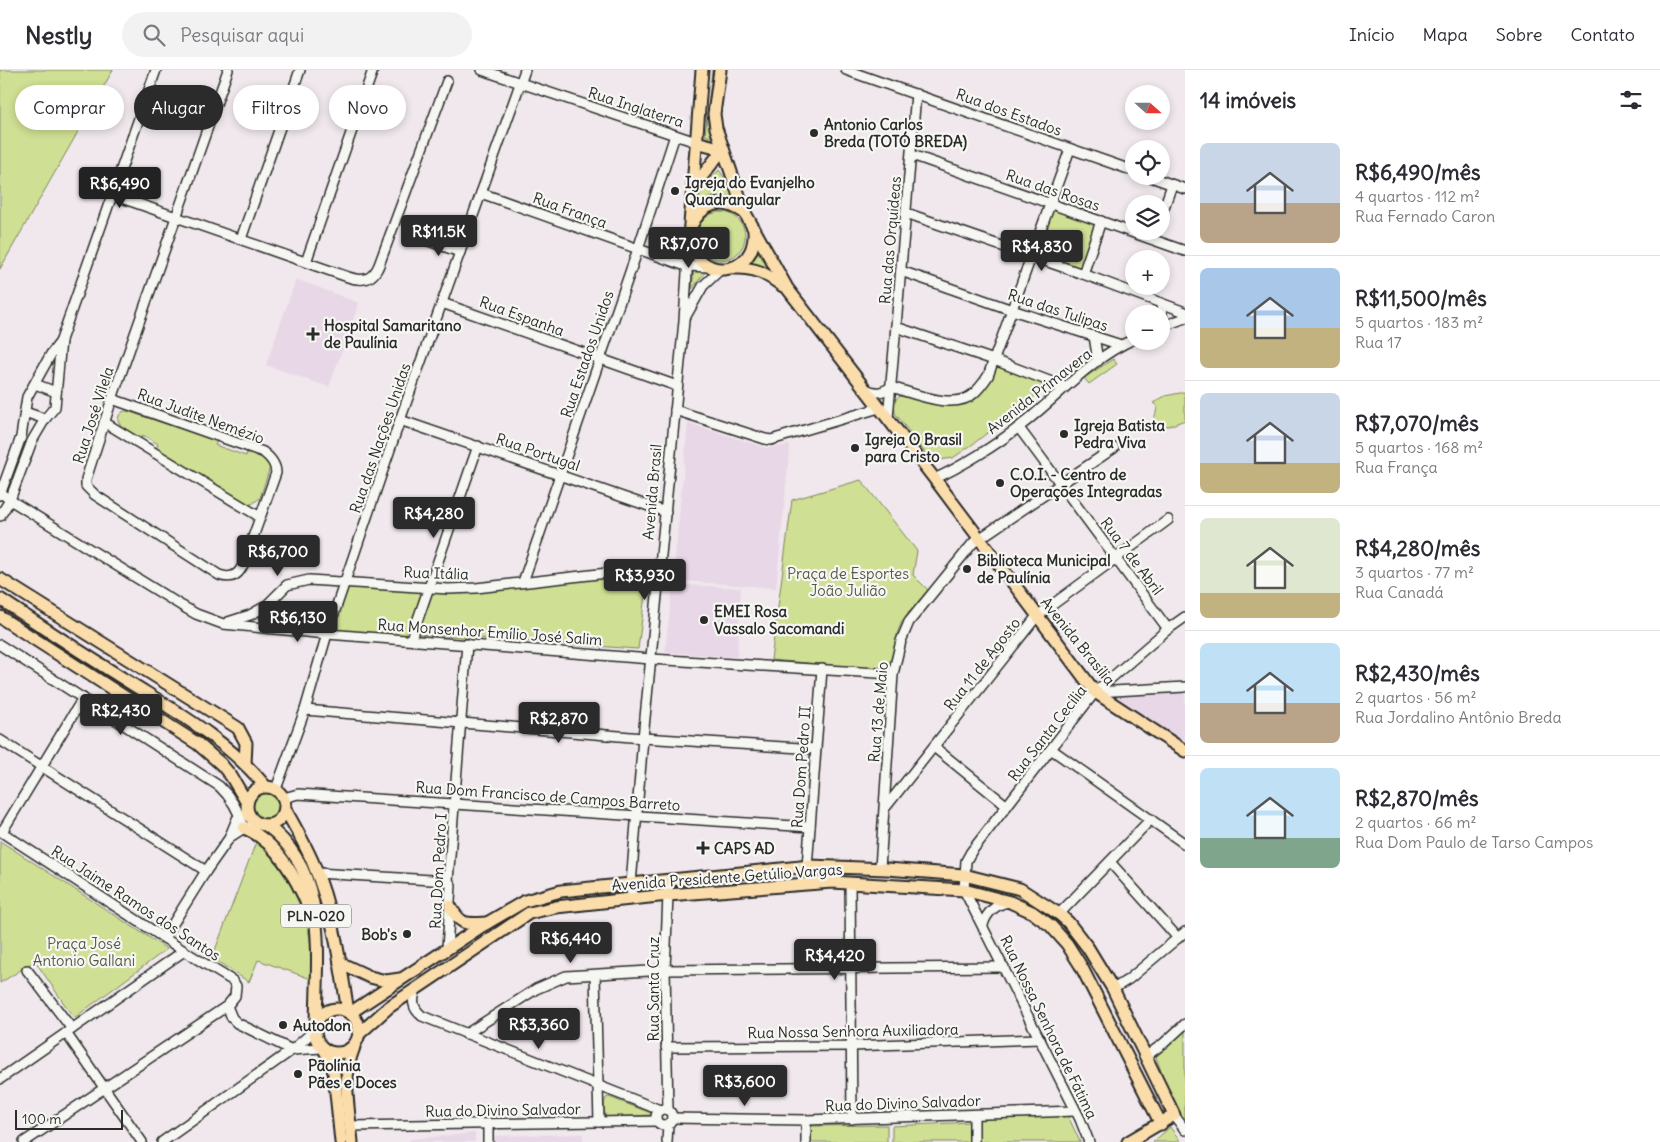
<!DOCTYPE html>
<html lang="pt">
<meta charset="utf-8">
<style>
:root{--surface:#fff;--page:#f2f2f3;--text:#2b2b33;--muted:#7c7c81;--line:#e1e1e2;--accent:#2b2b2b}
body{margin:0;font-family:Delius,sans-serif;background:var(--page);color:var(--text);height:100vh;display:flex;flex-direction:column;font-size:19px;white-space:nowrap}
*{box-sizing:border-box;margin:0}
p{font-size:16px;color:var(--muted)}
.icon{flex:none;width:28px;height:28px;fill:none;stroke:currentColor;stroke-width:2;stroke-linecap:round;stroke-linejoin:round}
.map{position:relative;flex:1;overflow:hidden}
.drawer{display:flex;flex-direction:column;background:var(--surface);width:475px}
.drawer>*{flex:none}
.top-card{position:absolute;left:15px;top:15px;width:475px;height:45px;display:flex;gap:10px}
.needle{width:32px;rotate:111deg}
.buttons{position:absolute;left:1125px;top:15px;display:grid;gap:10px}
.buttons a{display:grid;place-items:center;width:45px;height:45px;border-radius:50%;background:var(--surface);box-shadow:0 2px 8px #0003;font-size:25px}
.scale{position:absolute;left:15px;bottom:12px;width:108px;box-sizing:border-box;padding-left:5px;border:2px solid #2b2b2b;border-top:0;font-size:14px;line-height:18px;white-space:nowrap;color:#2b2b2b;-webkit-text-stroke:4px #f6f6f2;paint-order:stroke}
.price{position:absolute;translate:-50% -42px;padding:0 11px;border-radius:5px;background:var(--accent);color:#fff;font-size:16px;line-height:32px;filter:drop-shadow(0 1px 2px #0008)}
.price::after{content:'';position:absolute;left:50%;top:30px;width:15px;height:11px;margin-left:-8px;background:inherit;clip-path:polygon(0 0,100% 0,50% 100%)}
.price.current{background:#222;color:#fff}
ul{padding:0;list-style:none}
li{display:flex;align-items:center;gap:15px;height:125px;padding:0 15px}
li+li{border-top:1px solid var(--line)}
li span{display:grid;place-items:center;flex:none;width:140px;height:100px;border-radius:8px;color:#555}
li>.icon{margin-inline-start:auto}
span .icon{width:60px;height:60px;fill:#fffc;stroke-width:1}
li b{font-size:21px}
h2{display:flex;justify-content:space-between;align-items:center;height:60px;padding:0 15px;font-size:21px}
.tag{padding:0 18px;border-radius:22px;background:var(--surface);box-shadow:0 2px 8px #0003;font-size:18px;line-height:45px}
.tag.current{background:var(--accent);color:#fff}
header{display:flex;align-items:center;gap:30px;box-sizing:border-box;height:70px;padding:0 25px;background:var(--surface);border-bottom:1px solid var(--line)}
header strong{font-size:24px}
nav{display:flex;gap:28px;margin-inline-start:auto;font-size:18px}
.search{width:350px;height:45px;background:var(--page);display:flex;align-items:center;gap:12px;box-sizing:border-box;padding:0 18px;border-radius:28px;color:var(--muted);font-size:19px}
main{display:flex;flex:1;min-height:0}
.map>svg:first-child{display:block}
</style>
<header>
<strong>Nestly</strong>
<div class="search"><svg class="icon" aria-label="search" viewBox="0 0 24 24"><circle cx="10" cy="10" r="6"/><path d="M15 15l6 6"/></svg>Pesquisar aqui</div>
<nav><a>Início</a><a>Mapa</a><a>Sobre</a><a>Contato</a></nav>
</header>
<main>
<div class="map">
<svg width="1185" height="1072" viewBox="0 0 1185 1072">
<rect width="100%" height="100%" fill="#f0e8ed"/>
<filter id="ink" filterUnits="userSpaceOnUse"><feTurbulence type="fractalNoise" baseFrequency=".02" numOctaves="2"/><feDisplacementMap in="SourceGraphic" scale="10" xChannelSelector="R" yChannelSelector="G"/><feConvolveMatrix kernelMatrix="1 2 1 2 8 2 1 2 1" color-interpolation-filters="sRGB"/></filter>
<g filter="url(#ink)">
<g fill="#e8d7e6">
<path d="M296 209 359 233 329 317 266 295Z"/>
<path d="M688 353 767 378 790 375 776 518 673 510Z"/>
<path d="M673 514 741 518 737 587 665 582Z"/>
<path d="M1185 622V675L1115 625Z"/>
<path d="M475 1063V1072H410V1069Z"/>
<path d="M583 1064V1072H490V1066Z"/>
</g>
<g fill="#cfdf93" stroke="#7d855f">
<path d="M0 0H113L0 199Z"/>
<path d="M712 0H715L710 54 713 65 711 67 705 65Z"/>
<path d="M719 100 726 110 732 126 717 127 697 135 701 119Z"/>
<path d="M1053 139 1095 155 1080 198 1037 182Z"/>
<circle cx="721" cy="166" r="24"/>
<path d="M758 178 771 201 748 192Z"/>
<path d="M694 199 707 200 692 219Z"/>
<path d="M1113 289 1117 294 1089 314 1084 308Z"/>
<path d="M996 296 1049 315 973 374 953 388 939 390 928 387 895 343 894 331 900 326C919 329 953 341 970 331 983 325 989 307 996 296Z"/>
<path d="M1185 322V350L1169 356 1154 355C1153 348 1157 343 1157 336L1153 333 1165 326Z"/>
<path d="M127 341 217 371 215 375 246 386 247 382 265 389 270 397 260 428 252 434 243 433 156 379 158 374 143 365 141 369 122 357 118 351C118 345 121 341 127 341Z"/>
<path d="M861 410 917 481 913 505 928 520 903 549 898 561 889 600 771 590 792 430Z"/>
<path d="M648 502 638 579 417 564 431 523 498 519Z"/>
<path d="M346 515 426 520 409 567 331 562Z"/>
<circle cx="266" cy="736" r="15"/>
<path d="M0 771 167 879 74 948 35 891 0 913Z"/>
<path d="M256 772 260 773C271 787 283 801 292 816 309 845 312 878 314 910L258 890 249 912 212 888Z"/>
<path d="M1185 959V1060L1174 1045 1165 1012 1156 987Z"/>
<path d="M609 1027 651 1043 652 1045 610 1047 605 1046 604 1033 606 1028Z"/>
<path d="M1068 1046 1080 1072H978V1049Z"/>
<path d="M971 1052 970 1072H892V1056Z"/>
<path d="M887 1055V1072H810V1056Z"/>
<path d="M1170 1057 1181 1072H1153Z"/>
</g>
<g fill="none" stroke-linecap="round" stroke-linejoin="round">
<defs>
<g id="minor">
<path d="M482 0 696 72"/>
<path d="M846 0 1134 101"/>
<path d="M912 85 1185 181"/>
<path d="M1148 106 1185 119"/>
<path d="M481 123 686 196 709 197"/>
<path d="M113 125 348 207C363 212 373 210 379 195L447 11"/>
<path d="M906 143 1083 204 1185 242"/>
<path d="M1161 146 1172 115"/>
<path d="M241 169 300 0"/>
<path d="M426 170 460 182"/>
<path d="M306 192 373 0"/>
<path d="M901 201 1012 240 1121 275"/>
<path d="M1083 204 1101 151"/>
<path d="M442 233 677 316"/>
<path d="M1161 233 1163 256"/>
<path d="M686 246 703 216 720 200"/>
<path d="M896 257 994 290 1065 317"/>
<path d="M1161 257 1185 248"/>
<path d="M1094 266 1098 291"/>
<path d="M35 314 56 322"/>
<path d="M891 317C913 323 954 341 973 324 979 319 984 312 988 306L1070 79"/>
<path d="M866 319C875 324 882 323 891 317"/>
<path d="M112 329 263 382C271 388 276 394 276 403L243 495C238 506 230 509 219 505L95 425 86 416V409L112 329 228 0"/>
<path d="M675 340 765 369 771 370 879 338"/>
<path d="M25 342 45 349"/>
<path d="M888 348 916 24"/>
<path d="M400 350 666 442"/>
<path d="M104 352 260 447"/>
<path d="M1019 358 1168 559"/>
<path d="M934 409C961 397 996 375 1019 357 1057 328 1089 289 1134 269"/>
<path d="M0 422 10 430 182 536 196 544 223 554 327 564 651 589 893 604"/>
<path d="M0 425 21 367 27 327 51 284 61 271"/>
<path d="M0 446 10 430 32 371 45 349 55 337 61 270 156 0"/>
<path d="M523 512 638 179 675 65"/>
<path d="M266 536 265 547 271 557"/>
<path d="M228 552 250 545 266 536 287 515 309 510 448 519 476 518 660 497"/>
<path d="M411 569 478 376"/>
<path d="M0 575 219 716C232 728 239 741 244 758"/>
<path d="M1096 622 1185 617"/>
<path d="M305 640 643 668 816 679"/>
<path d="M0 670 206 801"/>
<path d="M934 677 1007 736"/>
<path d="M1051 679 1185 774"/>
<path d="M276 719 305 640 327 564 400 350 525 0"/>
<path d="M284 728 298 724C469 734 639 747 810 757"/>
<path d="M885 738 1037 546 1168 450"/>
<path d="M0 761 184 881 233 911 236 916 235 926 227 936 24 1072"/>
<path d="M2 762 83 628"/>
<path d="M230 766 237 749 247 741"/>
<path d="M1110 792 1178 868"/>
<path d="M807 797 822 599"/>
<path d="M880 798 893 604 901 571 909 552 973 473 1114 378"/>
<path d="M317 803 448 811"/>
<path d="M664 811 668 818V825L665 900 668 1040"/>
<path d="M850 813 852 1049"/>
<path d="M640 828 633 826 631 821V814L643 668 684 251 689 170"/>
<path d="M1059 844 1151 749"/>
<path d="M983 855C986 843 996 834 1008 832"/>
<path d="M164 868 206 801 230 767 244 758 260 754"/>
<path d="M447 879 451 815 448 811 467 574"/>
<path d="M27 900 72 959"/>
<path d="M595 905 599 1052"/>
<path d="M416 919C412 930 412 938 422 946L660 1040"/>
<path d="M1113 919 1129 909 1185 862"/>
<path d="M227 936 232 948 237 953 292 980"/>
<path d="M66 963 142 1072"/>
<path d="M466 964 536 919 566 906 665 900 1004 897"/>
<path d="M666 977 852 976 1040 969"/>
<path d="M292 980 321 978"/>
<path d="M1145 987 1164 973 1185 954"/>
<path d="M0 1009 184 881"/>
<circle cx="664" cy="1047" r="8"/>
<path d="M974 1045V1072"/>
<path d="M1174 1045 1185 1060"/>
<path d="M672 1048 806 1050 1075 1041"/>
<path d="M351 1056 656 1051"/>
<path d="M162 1072 292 980 315 960"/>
<path d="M488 1072V1054"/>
<path d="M667 1072 668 1054"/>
<path d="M806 1072V1050"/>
<path d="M1089 1072 1080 1049 964 820 966 791 971 782 1095 622 1168 559 1185 547"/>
</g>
<g id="major">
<path d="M702 0 689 167C697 214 757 207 754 161"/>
<path d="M720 0 714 44 716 58 745 143"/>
<path d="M693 118 723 79 696 72"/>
<path d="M691 156C703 132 722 127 745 143L787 218 940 416 1095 622 1185 681"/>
<path d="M734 198C756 197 766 204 783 216"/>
<path d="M0 509 238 658 246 673 245 694"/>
<path d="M0 529C44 558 88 587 132 614 180 644 229 672 265 716"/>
<path d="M0 547 198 674 221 694 231 706 247 733"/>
<circle cx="266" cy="736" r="19"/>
<path d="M285 739C295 757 305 774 313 793 333 840 340 892 348 942"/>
<path d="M266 755C329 800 317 885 316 953"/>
<path d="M244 758C277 771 296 808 310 840"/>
<path d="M450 836C461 856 466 854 487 853"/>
<path d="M340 893 370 907 386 911 400 909"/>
<circle cx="337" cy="961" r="22"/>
<path d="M350 943 482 856 525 831 561 821 810 796 887 799 964 805 1020 819 1059 844 1068 852 1088 878 1113 919 1174 1045 1128 1072"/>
<path d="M360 963 389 937 529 843 556 837 668 825 832 812 964 820 1010 832 1032 842 1051 856 1067 874 1081 896 1161 1054"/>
<path d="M325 981 332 994 334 1003 341 1072"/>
<path d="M352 1072C349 1040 341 1008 354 977"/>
</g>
</defs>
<use href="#minor" stroke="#2b2b2b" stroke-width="12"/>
<use href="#major" stroke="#2b2b2b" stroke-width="15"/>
<use href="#minor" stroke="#f6f6f2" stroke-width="9"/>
<use href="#major" stroke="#faddab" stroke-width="11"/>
</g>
</g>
<g fill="#2b2b2b" stroke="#f6f6f2" stroke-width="2">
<circle cx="814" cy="63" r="5"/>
<circle cx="675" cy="121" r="5"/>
<path d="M310.5 256.5h5v5h5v5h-5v5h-5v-5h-5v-5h5z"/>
<circle cx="1064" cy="364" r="5"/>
<circle cx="855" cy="378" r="5"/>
<circle cx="1000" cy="413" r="5"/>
<circle cx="967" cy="499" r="5"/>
<circle cx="704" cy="550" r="5"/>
<path d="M700.5 770.5h5v5h5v5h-5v5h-5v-5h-5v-5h5z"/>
<circle cx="407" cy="864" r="5"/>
<circle cx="283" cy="955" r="5"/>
<circle cx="298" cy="1004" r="5"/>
</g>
<g text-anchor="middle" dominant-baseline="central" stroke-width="4.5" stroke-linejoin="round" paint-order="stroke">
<rect fill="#f6f6f2" stroke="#686867" stroke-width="1" x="281" y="834.5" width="70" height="23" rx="4"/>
<g font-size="14" font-weight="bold" fill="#2b2b2b">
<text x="316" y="846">PLN-020</text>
</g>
<g font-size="15" fill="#2b2b2b" stroke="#f6f6f2">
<text transform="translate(636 37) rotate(18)">Rua Inglaterra</text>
<text transform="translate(1009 42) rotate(20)">Rua dos Estados</text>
<text transform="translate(1053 120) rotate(19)">Rua das Rosas</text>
<text transform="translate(570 140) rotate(20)">Rua França</text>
<text transform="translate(890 170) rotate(-85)">Rua das Orquídeas</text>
<text transform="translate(1058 240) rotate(18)">Rua das Tulipas</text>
<text transform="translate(522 246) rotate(20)">Rua Espanha</text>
<text transform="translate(587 284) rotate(-71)">Rua Estados Unidos</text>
<text transform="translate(1039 321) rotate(-38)">Avenida Primavera</text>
<text transform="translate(93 345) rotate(-72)">Rua José Vilela</text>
<text transform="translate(201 346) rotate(20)">Rua Judite Nemézio</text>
<text transform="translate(380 368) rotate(-71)">Rua das Nações Unidas</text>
<text transform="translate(538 382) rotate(19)">Rua Portugal</text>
<text transform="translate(652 422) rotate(-85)">Avenida Brasil</text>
<text transform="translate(1132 486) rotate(53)">Rua 7 de Abril</text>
<text transform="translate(436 503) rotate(2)">Rua Itália</text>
<text transform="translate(490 562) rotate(4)">Rua Monsenhor Emílio José Salim</text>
<text transform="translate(1078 571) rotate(51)">Avenida Brasília</text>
<text transform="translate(982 594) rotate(-52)">Rua 11 de Agosto</text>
<text transform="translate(878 642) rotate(-85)">Rua 13 de Maio</text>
<text transform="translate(1047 663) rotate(-52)">Rua Santa Cecília</text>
<text transform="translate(801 697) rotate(-86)">Rua Dom Pedro II</text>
<text transform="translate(548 726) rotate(4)">Rua Dom Francisco de Campos Barreto</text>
<text transform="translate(438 801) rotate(-87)">Rua Dom Pedro I</text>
<text transform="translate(727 807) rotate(-4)">Avenida Presidente Getúlio Vargas</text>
<text transform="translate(136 833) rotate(33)">Rua Jaime Ramos dos Santos</text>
<text transform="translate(653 919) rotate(-90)">Rua Santa Cruz</text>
<text transform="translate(1049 957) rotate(64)">Rua Nossa Senhora de Fátima</text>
<text transform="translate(853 961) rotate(-1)">Rua Nossa Senhora Auxiliadora</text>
<text transform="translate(903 1033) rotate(-2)">Rua do Divino Salvador</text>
<text transform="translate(503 1040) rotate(-1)">Rua do Divino Salvador</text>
</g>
<g font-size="15" font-weight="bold" fill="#2b2b2b" stroke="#f6f6f2" text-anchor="start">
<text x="824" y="54">Antonio Carlos<tspan x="824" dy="17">Breda (TOTÓ BREDA)</tspan></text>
<text x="685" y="112">Igreja do Evanjelho<tspan x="685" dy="17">Quadrangular</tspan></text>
<text x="324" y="255">Hospital Samaritano<tspan x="324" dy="17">de Paulínia</tspan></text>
<text x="1074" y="355">Igreja Batista<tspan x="1074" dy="17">Pedra Viva</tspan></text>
<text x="865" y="369">Igreja O Brasil<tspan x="865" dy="17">para Cristo</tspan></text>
<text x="1010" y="404">C.O.I. - Centro de<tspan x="1010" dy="17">Operações Integradas</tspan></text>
<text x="977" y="490">Biblioteca Municipal<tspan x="977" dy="17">de Paulínia</tspan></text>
<text x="714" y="541">EMEI Rosa<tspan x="714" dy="17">Vassalo Sacomandi</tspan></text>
<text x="714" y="778">CAPS AD</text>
<text x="397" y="864" text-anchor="end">Bob's</text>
<text x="293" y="955">Autodon</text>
<text x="308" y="995">Pãolínia<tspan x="308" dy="17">Pães e Doces</tspan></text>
</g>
<g font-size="15" fill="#545845" stroke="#f6f6f2">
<text x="848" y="503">Praça de Esportes<tspan x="848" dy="17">João Julião</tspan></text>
<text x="84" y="873">Praça José<tspan x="84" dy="17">Antonio Gallani</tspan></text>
</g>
</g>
</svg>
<div class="buttons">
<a><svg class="needle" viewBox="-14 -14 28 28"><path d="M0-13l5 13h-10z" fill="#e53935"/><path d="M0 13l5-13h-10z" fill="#7c7c81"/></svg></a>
<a><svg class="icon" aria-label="locate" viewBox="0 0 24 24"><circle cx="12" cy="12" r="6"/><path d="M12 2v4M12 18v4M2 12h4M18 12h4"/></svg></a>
<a><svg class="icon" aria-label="layers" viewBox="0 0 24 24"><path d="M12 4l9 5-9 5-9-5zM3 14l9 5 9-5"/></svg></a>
<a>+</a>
<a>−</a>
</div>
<div class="scale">100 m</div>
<b class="price current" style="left:120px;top:139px">R$6,490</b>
<b class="price" style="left:439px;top:187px">R$11.5K</b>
<b class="price" style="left:689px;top:199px">R$7,070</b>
<b class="price" style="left:1042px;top:202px">R$4,830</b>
<b class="price" style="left:434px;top:469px">R$4,280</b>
<b class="price" style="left:278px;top:507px">R$6,700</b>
<b class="price" style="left:645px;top:531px">R$3,930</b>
<b class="price" style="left:298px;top:573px">R$6,130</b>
<b class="price" style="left:121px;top:666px">R$2,430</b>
<b class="price" style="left:559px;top:674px">R$2,870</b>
<b class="price" style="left:571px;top:894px">R$6,440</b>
<b class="price" style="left:835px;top:911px">R$4,420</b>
<b class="price" style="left:539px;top:980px">R$3,360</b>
<b class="price" style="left:745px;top:1037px">R$3,600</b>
<div class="top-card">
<a class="tag">Comprar</a>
<a class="tag current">Alugar</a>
<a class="tag">Filtros</a>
<a class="tag">Novo</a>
</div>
</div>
<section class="drawer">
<h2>14 imóveis<svg class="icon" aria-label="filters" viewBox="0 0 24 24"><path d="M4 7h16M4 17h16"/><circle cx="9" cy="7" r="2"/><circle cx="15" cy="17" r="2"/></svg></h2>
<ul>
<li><span style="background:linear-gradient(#c9d6e8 60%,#b9a48a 0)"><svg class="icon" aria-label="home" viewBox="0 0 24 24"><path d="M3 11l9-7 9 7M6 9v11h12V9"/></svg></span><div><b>R$6,490/mês</b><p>4 quartos · 112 m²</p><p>Rua Fernado Caron</p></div></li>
<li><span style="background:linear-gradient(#a9c7e8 60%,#c2b280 0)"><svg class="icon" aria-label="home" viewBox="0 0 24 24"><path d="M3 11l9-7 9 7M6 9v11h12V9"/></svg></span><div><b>R$11,500/mês</b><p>5 quartos · 183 m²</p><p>Rua 17</p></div></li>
<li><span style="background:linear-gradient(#c9d6e8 70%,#c2b280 0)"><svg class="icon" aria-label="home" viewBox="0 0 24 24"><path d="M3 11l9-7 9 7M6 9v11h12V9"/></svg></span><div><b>R$7,070/mês</b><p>5 quartos · 168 m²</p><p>Rua França</p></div></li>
<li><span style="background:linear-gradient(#dfe7d0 75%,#c2b280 0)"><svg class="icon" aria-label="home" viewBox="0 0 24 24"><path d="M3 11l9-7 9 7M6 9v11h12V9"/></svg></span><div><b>R$4,280/mês</b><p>3 quartos · 77 m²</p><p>Rua Canadá</p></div></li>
<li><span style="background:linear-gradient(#bfe0f5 60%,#b9a48a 0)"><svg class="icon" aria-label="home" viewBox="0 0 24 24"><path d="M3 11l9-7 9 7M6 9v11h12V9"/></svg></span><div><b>R$2,430/mês</b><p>2 quartos · 56 m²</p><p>Rua Jordalino Antônio Breda</p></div></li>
<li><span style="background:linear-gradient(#bfe0f5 70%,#7fa58c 0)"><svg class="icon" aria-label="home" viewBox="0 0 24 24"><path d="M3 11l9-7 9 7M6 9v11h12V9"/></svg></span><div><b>R$2,870/mês</b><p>2 quartos · 66 m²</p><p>Rua Dom Paulo de Tarso Campos</p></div></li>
</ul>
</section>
</main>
